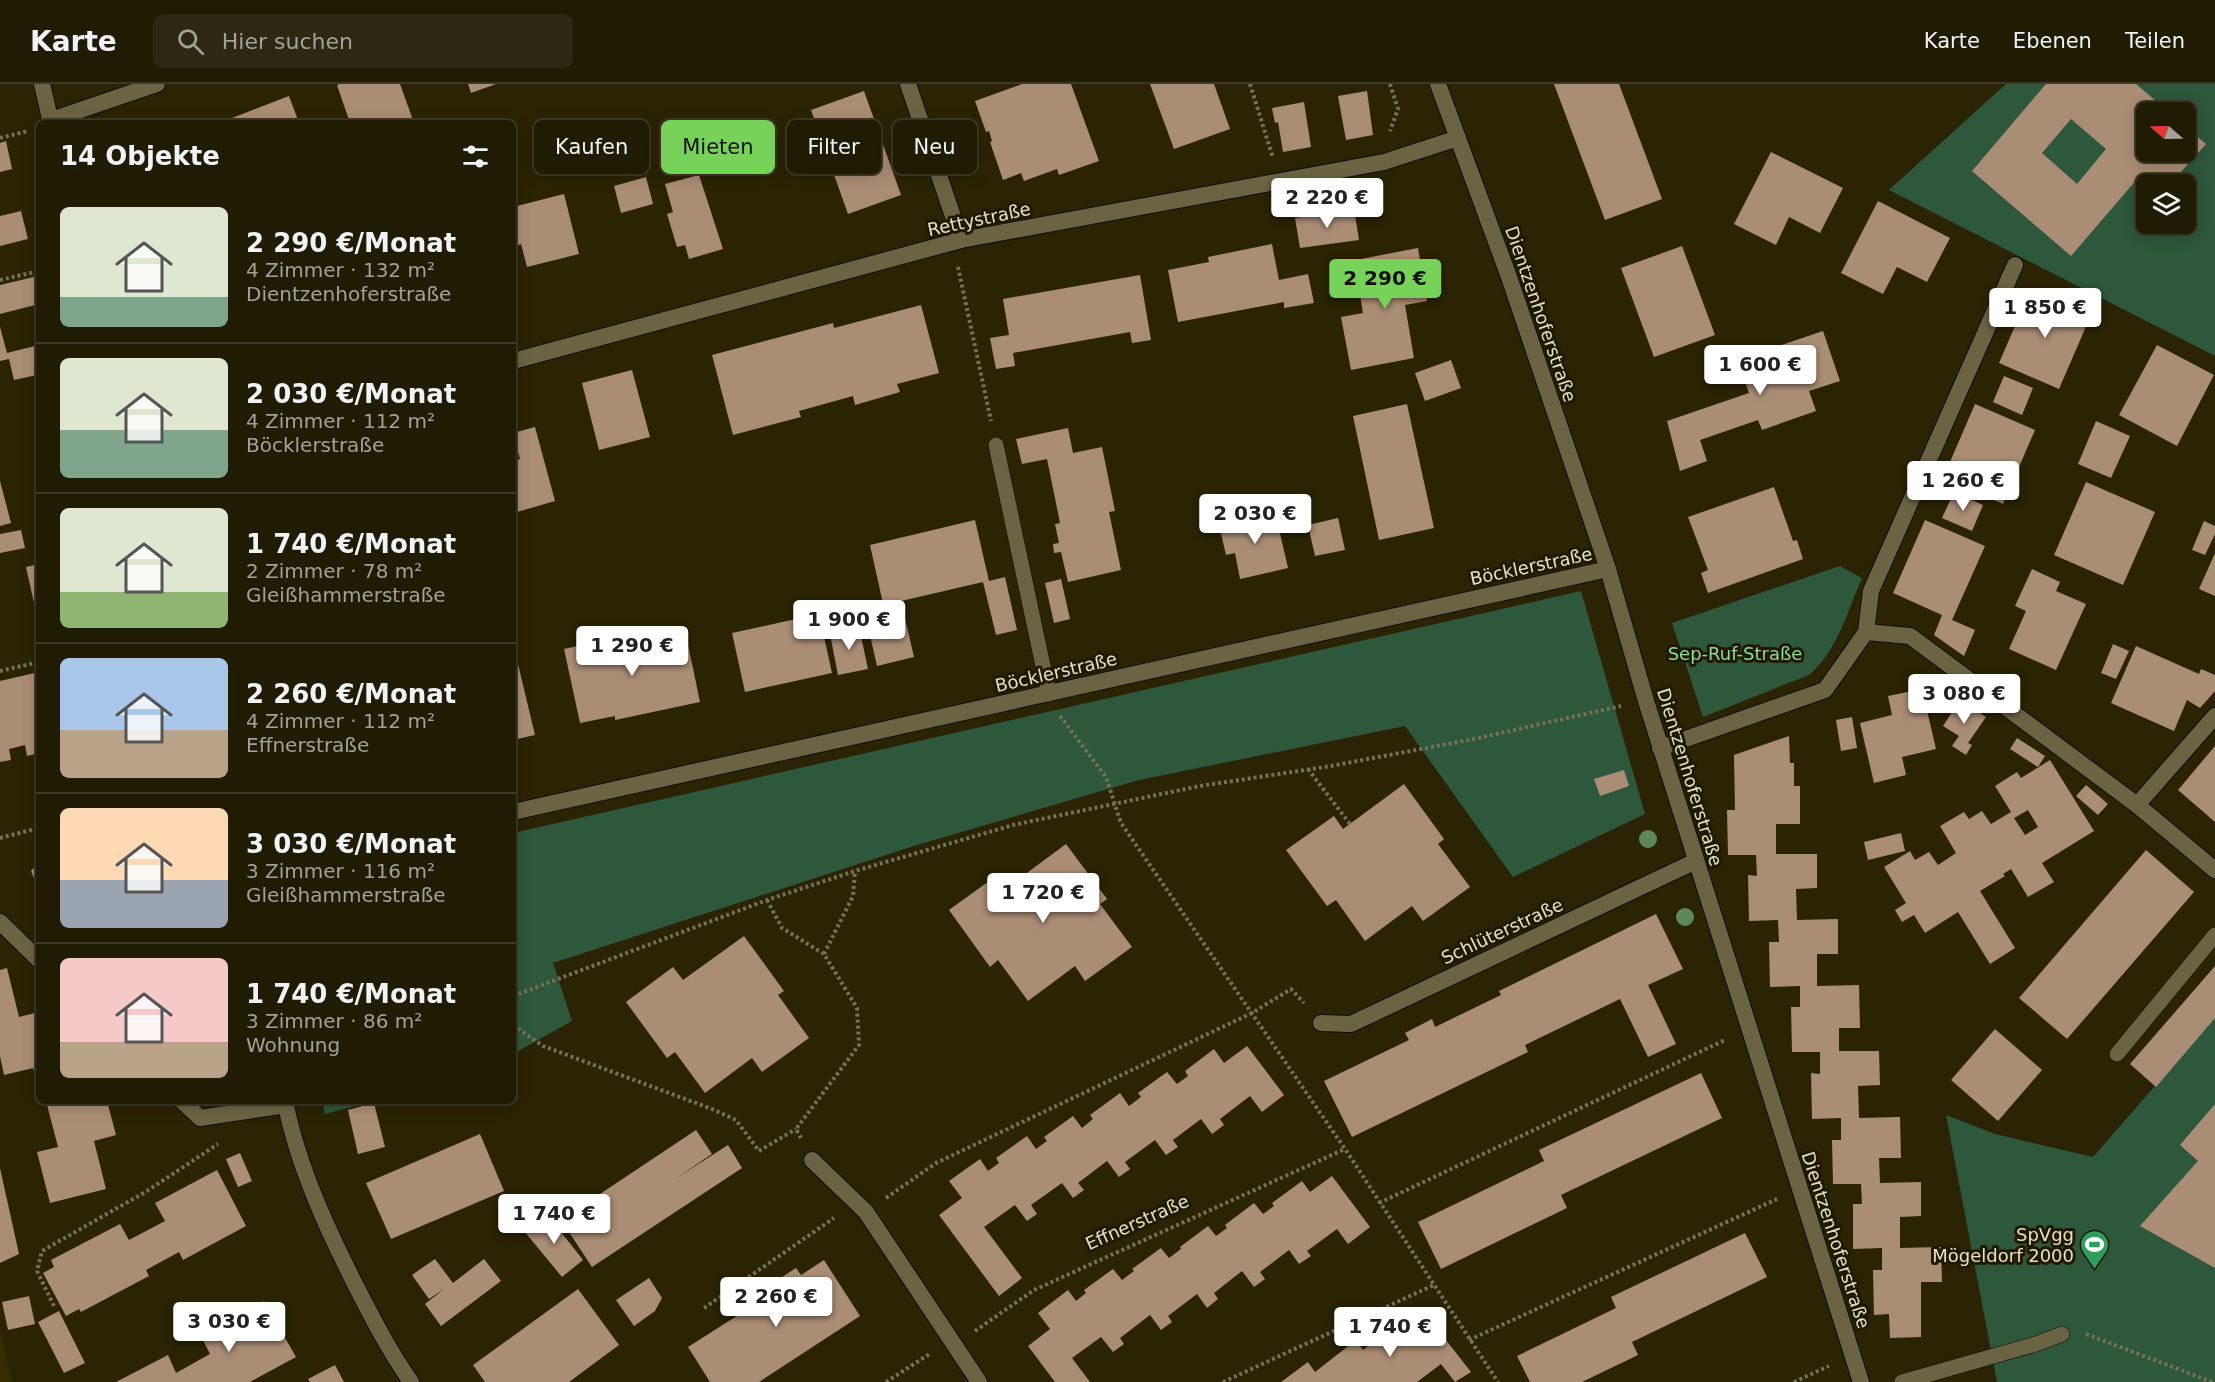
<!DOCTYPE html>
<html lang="de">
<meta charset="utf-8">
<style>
:root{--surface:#201b03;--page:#2d2812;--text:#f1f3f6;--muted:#a2a19a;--line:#3d3925;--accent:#77d259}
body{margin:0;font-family:"DejaVu Sans",sans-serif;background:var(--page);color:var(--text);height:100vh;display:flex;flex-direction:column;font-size:22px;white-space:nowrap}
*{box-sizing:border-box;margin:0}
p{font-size:20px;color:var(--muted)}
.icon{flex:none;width:33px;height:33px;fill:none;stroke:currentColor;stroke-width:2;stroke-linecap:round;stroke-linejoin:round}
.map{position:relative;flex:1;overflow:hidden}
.drawer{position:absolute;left:36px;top:36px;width:480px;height:984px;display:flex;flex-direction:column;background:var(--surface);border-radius:9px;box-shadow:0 3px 15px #0003,0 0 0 2px var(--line)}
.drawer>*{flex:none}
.guide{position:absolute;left:534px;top:36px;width:570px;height:54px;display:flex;gap:12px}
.needle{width:39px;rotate:290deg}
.fabs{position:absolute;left:2136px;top:18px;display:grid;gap:12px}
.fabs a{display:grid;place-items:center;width:60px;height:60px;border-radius:9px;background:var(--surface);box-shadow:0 3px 15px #0003,0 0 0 2px var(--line);font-size:30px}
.price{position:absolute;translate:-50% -51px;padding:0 14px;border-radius:6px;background:#fff;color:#222;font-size:20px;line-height:39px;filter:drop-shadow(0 2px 3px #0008)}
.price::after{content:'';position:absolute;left:50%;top:36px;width:18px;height:14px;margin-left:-9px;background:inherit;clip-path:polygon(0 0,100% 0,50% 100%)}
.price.selected{background:var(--accent);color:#111}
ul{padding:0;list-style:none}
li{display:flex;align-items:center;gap:18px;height:150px;padding:0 24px}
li+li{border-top:2px solid var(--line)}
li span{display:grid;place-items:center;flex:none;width:168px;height:120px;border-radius:9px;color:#555}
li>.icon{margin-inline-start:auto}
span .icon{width:72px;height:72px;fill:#fffc;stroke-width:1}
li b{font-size:26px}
h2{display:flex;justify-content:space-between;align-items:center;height:72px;padding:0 24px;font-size:26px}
.pill{padding:0 21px;border-radius:9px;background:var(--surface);box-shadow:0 3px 15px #0003,0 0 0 2px var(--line);font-size:21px;line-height:54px}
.pill.selected{background:var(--accent);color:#111}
header{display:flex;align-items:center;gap:36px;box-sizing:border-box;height:84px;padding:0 30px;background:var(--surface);border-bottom:2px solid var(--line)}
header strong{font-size:28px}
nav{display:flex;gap:33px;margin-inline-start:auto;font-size:21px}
.search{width:420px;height:54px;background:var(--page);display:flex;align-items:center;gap:15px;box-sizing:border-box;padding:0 21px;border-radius:9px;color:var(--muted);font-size:22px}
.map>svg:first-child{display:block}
</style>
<header>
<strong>Karte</strong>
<div class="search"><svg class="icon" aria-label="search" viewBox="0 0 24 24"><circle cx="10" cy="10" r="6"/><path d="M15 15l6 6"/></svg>Hier suchen</div>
<nav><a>Karte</a><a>Ebenen</a><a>Teilen</a></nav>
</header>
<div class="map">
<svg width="2215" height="1298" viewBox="0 0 2215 1298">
<rect width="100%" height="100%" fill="#2a2404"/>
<path fill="#352d02" d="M0 1245 12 1298H0Z"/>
<g fill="#2d583c" fill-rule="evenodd">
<path d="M2006 0H2215V272L1889 106ZM2146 28H2186V68H2146ZM2146 100H2186V140H2146Z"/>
<path d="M1840 482 1862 494C1848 526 1837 568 1809 591L1703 633 1672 539Z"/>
<path d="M1581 507 1645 730 1513 793 1405 642 1139 696 917 761 553 879 572 937 513 970V749Z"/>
<path d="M2215 933V1298H1997L1946 1031 1995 1050 2093 1073Z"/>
<path d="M322 1017H373L325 1030Z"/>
</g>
<g fill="#aa8d75" fill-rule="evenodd">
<path d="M340 0H400L414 39H350L337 1Z"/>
<path d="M468 0H496L471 9Z"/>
<path d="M1022 0H1071L1099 77 1059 91 1057 85 1024 97 1021 89 1003 96 990 58 992 57 989 47 986 48 975 17Z"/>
<path d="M1150 0H1214L1230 45 1174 65Z"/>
<path d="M1554 0H1619L1662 115 1605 136Z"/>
<path d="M2046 0H2136L2169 28H2146V68H2186V43L2206 60 2170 100H2145L2138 94 2071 172 1972 87ZM2071 35 2106 65 2077 100 2042 69Z"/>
<path d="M864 7 901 111 848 130 811 26Z"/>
<path d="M1367 7 1373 51 1346 56 1338 12Z"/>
<path d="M289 12 299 39H228L227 36Z"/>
<path d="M1304 18 1311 63 1283 68 1278 38 1275 39 1272 24Z"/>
<path d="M6 57 12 85 0 88V59Z"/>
<path d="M1771 68 1843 104 1820 149 1789 133 1776 161 1734 140Z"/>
<path d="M699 91 723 165 689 175 685 161 677 163 667 130 673 128 665 100Z"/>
<path d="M646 93 653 120 621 129 614 102Z"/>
<path d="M564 110 579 170 527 183 521 160 513 163V123Z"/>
<path d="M1878 117 1950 154 1927 198 1897 183 1883 210 1841 189Z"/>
<path d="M1354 125 1359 156 1300 164 1295 134Z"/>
<path d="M21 127 28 155 0 162V132Z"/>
<path d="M1272 160 1279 196 1308 190 1314 219 1284 224V218L1178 238 1168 186 1209 178 1208 173Z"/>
<path d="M1682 162 1715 251 1654 273 1621 184Z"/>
<path d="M1418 164 1427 217 1405 221 1414 274 1351 286 1341 233 1363 229 1358 198 1365 197 1361 175Z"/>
<path d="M1140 191 1151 256 1132 259 1130 248 1013 269 1015 282 996 285 990 254 1009 251 1003 215Z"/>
<path d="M38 192 39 220 0 230V201Z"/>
<path d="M2031 205 2091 231 2059 305 1999 279Z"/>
<path d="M921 221 939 289 897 300 900 308 855 321 853 312 799 327 801 333 733 351 712 271 833 239 834 244Z"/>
<path d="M0 243 7 269 39 261V297L37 291 14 296 9 275 0 277Z"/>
<path d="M1823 247 1840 297 1809 307 1816 327 1762 346 1758 336 1700 356 1707 377 1680 387 1667 337 1749 309 1738 276Z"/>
<path d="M2157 261 2214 291 2177 362 2119 331Z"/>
<path d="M1451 276 1461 304 1425 317 1415 289Z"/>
<path d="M632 286 650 353 599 366 582 299Z"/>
<path d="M2004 292 2033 304 2022 331 1993 318Z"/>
<path d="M1407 320 1434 444 1379 456 1353 332Z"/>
<path d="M1975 320 2035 346 2003 420 1943 394Z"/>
<path d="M2096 337 2130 352 2111 394 2078 380Z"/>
<path d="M535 343 555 417 517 428 513 413V377L520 375 513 349Z"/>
<path d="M1068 344 1073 369 1102 363 1115 427 1109 428 1121 486 1068 498 1061 468 1054 469 1053 460 1059 459 1055 440 1060 439 1047 375 1022 380 1016 355Z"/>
<path d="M0 397 11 439 0 442Z"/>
<path d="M2086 398 2155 428 2123 501 2054 471Z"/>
<path d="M1774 403 1793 457 1797 456 1803 475 1708 509 1701 489 1708 486 1688 433Z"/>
<path d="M1954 408 1983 421 1972 447 1942 434Z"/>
<path d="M1275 428 1288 484 1240 495 1235 469 1226 471 1219 441Z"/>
<path d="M1338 434 1345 466 1315 472 1308 441Z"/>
<path d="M975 436 989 497 1005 493 1017 546 996 551 983 498 901 517 914 573 877 582 869 547 888 542 870 461Z"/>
<path d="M1925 436 1985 462 1952 536 1975 546 1964 572 1934 551 1942 531 1893 509Z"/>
<path d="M2204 437 2215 442V450L2205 471 2192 466Z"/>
<path d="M21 446 25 464 0 469V450Z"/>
<path d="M2215 469V512L2199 505Z"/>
<path d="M39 480V537H38L26 483Z"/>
<path d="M2032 485 2060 498 2056 507 2086 520 2056 586 2009 565 2026 527 2015 522Z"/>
<path d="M1061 495 1070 535 1054 539 1045 499Z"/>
<path d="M819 530 832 589 745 608 732 549Z"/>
<path d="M859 543 868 585 838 591 830 550Z"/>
<path d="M685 546 700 618 615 636V632L580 639 564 565 610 555 611 562Z"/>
<path d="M2113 560 2129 567 2116 595 2101 589Z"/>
<path d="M2136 562 2199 590 2201 585 2215 591V607L2200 624 2187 616 2174 647 2111 619Z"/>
<path d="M517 576 535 651 513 656V578Z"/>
<path d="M39 588V669L27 672 25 661 9 665 11 676 0 678V597Z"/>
<path d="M1922 605 1936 665 1902 673 1906 691 1874 699 1860 639 1892 631 1888 612Z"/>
<path d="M1960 616 1986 633 1968 659 1972 661 1966 671 1952 662 1959 652 1943 642Z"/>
<path d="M1852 633 1857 664 1841 667 1836 636Z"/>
<path d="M1789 652 1790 679H1794V702H1800V740H1776V770H1817V804L1796 805 1797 836 1838 835V870H1817V902L1859 901 1860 944H1839V967H1879L1880 1001 1858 1002 1859 1034 1900 1033 1901 1074H1879L1880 1099 1921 1098V1132L1900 1133V1164L1941 1163 1942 1198H1921V1253L1890 1254 1889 1230 1874 1231 1873 1186H1882V1164L1853 1165V1120H1862L1861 1100H1833L1832 1056H1841V1034L1812 1035 1811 989 1820 990V968H1792L1791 923H1800V902L1770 903 1769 858H1779L1778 836 1749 837 1748 791 1757 792 1756 771H1728L1727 726H1735L1734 671Z"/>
<path d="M2017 654 2045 672 2038 683 2010 665Z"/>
<path d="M2215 662V738L2178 706Z"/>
<path d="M2050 676 2094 747 2042 779 2054 798 2028 813 2011 785 2003 790 2005 792 1980 807 2015 864 1990 880 1958 828 1925 849 1914 831 1902 838 1895 826 1906 819 1884 783 1910 767 1915 776 1929 768 1938 781 1956 769 1940 742 1964 728 1969 735 1982 727 1991 740 2011 728 1995 702 2017 688 2021 694ZM2028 726 2038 743 2025 751 2014 734Z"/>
<path d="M1624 686 1629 702 1600 712 1594 695Z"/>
<path d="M1404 700 1444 755 1438 760 1470 803 1423 837 1412 822 1365 857 1336 816 1327 822 1286 766 1334 732 1343 745Z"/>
<path d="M2086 701 2108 720 2098 731 2076 712Z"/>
<path d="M1901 749 1905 767 1868 776 1864 758Z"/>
<path d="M1066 760 1107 815 1100 820 1132 863 1085 897 1075 882 1028 917 998 876 990 883 949 826 996 792 1005 805Z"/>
<path d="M2146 766 2194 808 2067 955 2019 914Z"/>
<path d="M39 778V796H38L34 794 31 787Z"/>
<path d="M1656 830 1683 885 1648 901 1676 960 1648 973 1620 915 1525 961 1528 968 1352 1053 1324 997 1409 956 1405 949 1432 935 1435 943 1501 911 1499 907Z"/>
<path d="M744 852 784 907 778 911 809 954 762 988 752 974 705 1009 675 968 667 974 626 918 673 883 683 896Z"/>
<path d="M2215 882V934L2156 1003 2130 980Z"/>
<path d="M7 884 19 933 39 928V1004L33 984 4 991 0 972V886Z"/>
<path d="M1995 945 2042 986 1998 1037 1951 996Z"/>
<path d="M1247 962 1284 1011 1262 1028 1250 1012 1220 1035 1224 1041 1212 1050 1201 1035 1173 1056 1178 1063 1166 1071 1155 1056 1125 1078 1130 1085 1119 1093 1107 1077 1078 1099 1084 1106 1073 1114 1062 1099 1031 1121 1037 1130 1027 1137 1015 1121 984 1143 1022 1194 999 1212 939 1131 962 1114 949 1097 980 1075 988 1087 999 1079 996 1074 1027 1052 1036 1065 1047 1057 1044 1053 1073 1032 1082 1044 1093 1035 1090 1031 1120 1009 1129 1022 1141 1013 1138 1009 1167 988 1177 1000 1188 992 1185 987 1214 965 1224 979Z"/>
<path d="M1701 989 1722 1034 1561 1111 1567 1124 1441 1185 1418 1138 1544 1077 1539 1066Z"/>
<path d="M46 1017H107L116 1051 94 1057 106 1105 50 1119 37 1068 58 1063Z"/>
<path d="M374 1019 385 1063 358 1070 348 1026Z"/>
<path d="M2215 1020V1184L2140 1142 2198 1077 2180 1061Z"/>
<path d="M696 1046 712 1070 675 1095 728 1061 742 1084 592 1183 561 1136Z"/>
<path d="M480 1050 504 1107 391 1155 366 1099Z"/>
<path d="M240 1069 252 1097 238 1103 226 1075Z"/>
<path d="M0 1084 19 1170 0 1179Z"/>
<path d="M217 1086 246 1142 183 1176 179 1168 146 1186 149 1192 81 1228 79 1225 66 1232 43 1189 54 1183 51 1176 120 1140 129 1156 165 1137 155 1119Z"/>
<path d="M1332 1092 1370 1143 1348 1160 1337 1145 1307 1167 1311 1172 1299 1180 1289 1166 1260 1188 1265 1195 1254 1203 1242 1187 1214 1209 1218 1215 1207 1224 1197 1210 1168 1232 1172 1238 1161 1246 1150 1231 1120 1254 1124 1260 1113 1268 1101 1253 1072 1274 1090 1298H1055L1028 1262 1050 1245 1038 1229 1068 1206 1076 1217 1086 1209 1084 1206 1113 1185 1122 1196 1134 1187 1132 1185 1161 1164 1169 1174 1181 1165 1180 1163 1208 1142 1216 1152 1227 1144 1225 1141 1254 1119 1263 1130 1274 1122 1272 1119 1302 1097 1310 1108Z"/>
<path d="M546 1129 583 1176 562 1193 524 1147Z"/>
<path d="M1745 1149 1767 1193 1632 1258 1638 1271 1582 1298H1530L1517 1272 1616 1224 1611 1213Z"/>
<path d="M435 1175 453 1199 484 1175 501 1197 441 1242 425 1220 444 1205 429 1215 412 1191Z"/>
<path d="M824 1176 860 1232 759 1298H710L688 1263 784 1202 779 1195 796 1184 801 1191Z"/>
<path d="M649 1194 662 1214 655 1227 634 1242 616 1216Z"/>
<path d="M578 1205 619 1261 569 1298H485L473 1281Z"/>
<path d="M29 1212 35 1240 8 1246 2 1218Z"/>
<path d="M264 1217 296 1273 250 1298H116L168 1271 176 1289 210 1270 201 1252Z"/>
<path d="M59 1227 85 1279 64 1289 38 1238Z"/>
<path d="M1406 1233 1414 1244 1428 1233 1471 1288 1455 1298 1441 1280 1417 1298H1281L1308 1278 1315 1288 1356 1256 1363 1266Z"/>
<path d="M335 1281 344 1298H310L308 1295Z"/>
</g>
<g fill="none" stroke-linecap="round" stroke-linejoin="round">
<defs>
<g id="service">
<path d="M996 361 1049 610"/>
<path d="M2117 970 2215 851"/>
<path d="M1902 1298 2036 1260 2062 1250"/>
</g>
<g id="minor">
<path d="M42 0 51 39"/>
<path d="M908 0 961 156"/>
<path d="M1438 0 1509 193 1608 485 1646 617 1861 1298"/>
<path d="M51 36 157 0"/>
<path d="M513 277 961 156 1384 78 1458 54"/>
<path d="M1866 548 1871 507 2015 181"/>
<path d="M1660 664 1825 606 1866 548 1910 552 2137 721 2215 786"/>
<path d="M2137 721 2215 632"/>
<path d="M513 728 1608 485"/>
<path d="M0 838 39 876"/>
<path d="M1321 939 1351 940 1696 777"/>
<path d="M182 1017 200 1034 286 1021"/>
<path d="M285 1017C298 1083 328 1147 358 1206 375 1239 390 1268 411 1298"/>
<path d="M812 1076 866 1128 979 1298"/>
</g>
</defs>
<use href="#service" stroke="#120d00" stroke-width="16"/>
<use href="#minor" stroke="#120d00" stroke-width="18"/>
<g stroke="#757056" stroke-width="4" stroke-dasharray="3 3" stroke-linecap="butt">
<path d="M1250 0 1273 74"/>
<path d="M1390 0 1398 25 1390 47"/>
<path d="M0 54 28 47"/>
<path d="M958 183 991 337"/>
<path d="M0 196 39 187"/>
<path d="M0 587 39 578"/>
<path d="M1060 632 1106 693 1121 739 1345 1065 1498 1298"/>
<path d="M1308 685 1350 740"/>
<path d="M0 754 39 744"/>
<path d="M767 816 782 844 824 870 857 924 859 961 796 1045 801 1054"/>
<path d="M824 870 853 812 855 787"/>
<path d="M513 912 767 816 855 787 1013 741 1200 702 1331 682 1474 655 1621 622"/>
<path d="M513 941 543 962 712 1025 736 1036 759 1067 796 1045"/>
<path d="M886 1114 936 1079 1252 929 1291 905 1304 919"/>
<path d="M1379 1119 1725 956"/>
<path d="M54 1222 37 1187 42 1167 147 1107 218 1060"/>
<path d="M704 1224 834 1134"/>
<path d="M975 1247 1034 1206 1345 1065"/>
<path d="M2086 1250 2212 1298"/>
<path d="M1469 1256 1777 1115"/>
<path d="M886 1298 931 1269"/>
<path d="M1223 1298 1434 1201"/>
<path d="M1794 1298 1829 1282"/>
</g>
<use href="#service" stroke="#6b6444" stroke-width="15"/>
<use href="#minor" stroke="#6b6444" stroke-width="16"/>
</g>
<g fill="#5e885c">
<circle cx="1648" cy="755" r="9"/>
<circle cx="1685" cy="833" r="9"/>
</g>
<defs>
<symbol id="stadium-pin" viewBox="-11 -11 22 30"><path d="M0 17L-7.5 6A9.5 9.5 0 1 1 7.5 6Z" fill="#2e9e5b" stroke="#211a00"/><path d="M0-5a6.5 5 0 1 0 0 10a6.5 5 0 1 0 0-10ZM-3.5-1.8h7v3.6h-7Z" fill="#fff"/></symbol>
</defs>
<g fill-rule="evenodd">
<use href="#stadium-pin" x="2078" y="1144" width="33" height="45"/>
</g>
<g text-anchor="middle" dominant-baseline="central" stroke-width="6" stroke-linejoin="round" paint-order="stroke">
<g font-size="18" fill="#e3e0ce" stroke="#211a00">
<text transform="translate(979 135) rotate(-12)">Rettystraße</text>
<text transform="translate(1541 230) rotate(71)">Dientzenhoferstraße</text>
<text transform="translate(1531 482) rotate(-12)">Böcklerstraße</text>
<text transform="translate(1056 588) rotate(-13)">Böcklerstraße</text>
<text transform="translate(1690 693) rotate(73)">Dientzenhoferstraße</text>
<text transform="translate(1502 847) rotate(-25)">Schlüterstraße</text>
<text transform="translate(1137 1138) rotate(-24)">Effnerstraße</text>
<text transform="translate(1836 1156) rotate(72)">Dientzenhoferstraße</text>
</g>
<g font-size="18" fill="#89daa4" stroke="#211a00">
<text x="1735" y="569">Sep-Ruf-Straße</text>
</g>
<g font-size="18" fill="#e3e0ce" stroke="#211a00" text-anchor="end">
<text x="2074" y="1150">SpVgg<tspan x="2074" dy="21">Mögeldorf 2000</tspan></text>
</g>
</g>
</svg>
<div class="fabs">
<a><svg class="needle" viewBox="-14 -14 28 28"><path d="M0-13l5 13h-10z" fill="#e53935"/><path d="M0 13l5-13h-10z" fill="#a2a19a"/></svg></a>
<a><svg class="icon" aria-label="layers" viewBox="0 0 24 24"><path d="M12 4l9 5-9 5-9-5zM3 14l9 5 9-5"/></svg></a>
</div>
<b class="price" style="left:1327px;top:145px">2 220 €</b>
<b class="price selected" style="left:1385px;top:226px">2 290 €</b>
<b class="price" style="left:2045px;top:255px">1 850 €</b>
<b class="price" style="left:1760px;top:312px">1 600 €</b>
<b class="price" style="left:1963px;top:428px">1 260 €</b>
<b class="price" style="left:1255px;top:461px">2 030 €</b>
<b class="price" style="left:849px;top:567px">1 900 €</b>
<b class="price" style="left:632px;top:593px">1 290 €</b>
<b class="price" style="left:1964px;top:641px">3 080 €</b>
<b class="price" style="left:1043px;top:840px">1 720 €</b>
<b class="price" style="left:554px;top:1161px">1 740 €</b>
<b class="price" style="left:776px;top:1244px">2 260 €</b>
<b class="price" style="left:229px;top:1269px">3 030 €</b>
<b class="price" style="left:1390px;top:1274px">1 740 €</b>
<div class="guide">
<a class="pill">Kaufen</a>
<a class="pill selected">Mieten</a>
<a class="pill">Filter</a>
<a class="pill">Neu</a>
</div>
<section class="drawer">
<h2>14 Objekte<svg class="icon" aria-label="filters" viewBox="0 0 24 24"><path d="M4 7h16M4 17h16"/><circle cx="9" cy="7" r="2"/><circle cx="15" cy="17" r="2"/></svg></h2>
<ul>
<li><span style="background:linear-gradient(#dfe7d0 75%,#7fa58c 0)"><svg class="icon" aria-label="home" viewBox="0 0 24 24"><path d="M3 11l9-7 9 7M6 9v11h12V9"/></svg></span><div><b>2 290 €/Monat</b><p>4 Zimmer · 132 m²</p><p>Dientzenhoferstraße</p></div></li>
<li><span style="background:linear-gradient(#dfe7d0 60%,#7fa58c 0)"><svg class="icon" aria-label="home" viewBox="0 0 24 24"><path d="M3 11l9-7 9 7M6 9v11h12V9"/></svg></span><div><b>2 030 €/Monat</b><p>4 Zimmer · 112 m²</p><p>Böcklerstraße</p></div></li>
<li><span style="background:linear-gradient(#dfe7d0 70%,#8fb573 0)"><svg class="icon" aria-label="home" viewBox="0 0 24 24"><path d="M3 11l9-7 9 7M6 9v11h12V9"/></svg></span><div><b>1 740 €/Monat</b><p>2 Zimmer · 78 m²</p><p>Gleißhammerstraße</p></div></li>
<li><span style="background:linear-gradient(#a9c7e8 60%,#b9a48a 0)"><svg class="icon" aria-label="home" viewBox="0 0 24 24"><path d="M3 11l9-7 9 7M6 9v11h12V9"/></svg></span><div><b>2 260 €/Monat</b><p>4 Zimmer · 112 m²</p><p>Effnerstraße</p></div></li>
<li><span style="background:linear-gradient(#ffd9b3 60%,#9aa5b1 0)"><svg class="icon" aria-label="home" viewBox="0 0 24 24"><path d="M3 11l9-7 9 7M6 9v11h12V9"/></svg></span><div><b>3 030 €/Monat</b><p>3 Zimmer · 116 m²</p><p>Gleißhammerstraße</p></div></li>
<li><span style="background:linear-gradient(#f6c9c9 70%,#b9a48a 0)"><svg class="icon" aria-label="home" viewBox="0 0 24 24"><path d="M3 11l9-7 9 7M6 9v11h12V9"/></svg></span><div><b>1 740 €/Monat</b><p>3 Zimmer · 86 m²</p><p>Wohnung</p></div></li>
</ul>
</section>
</div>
